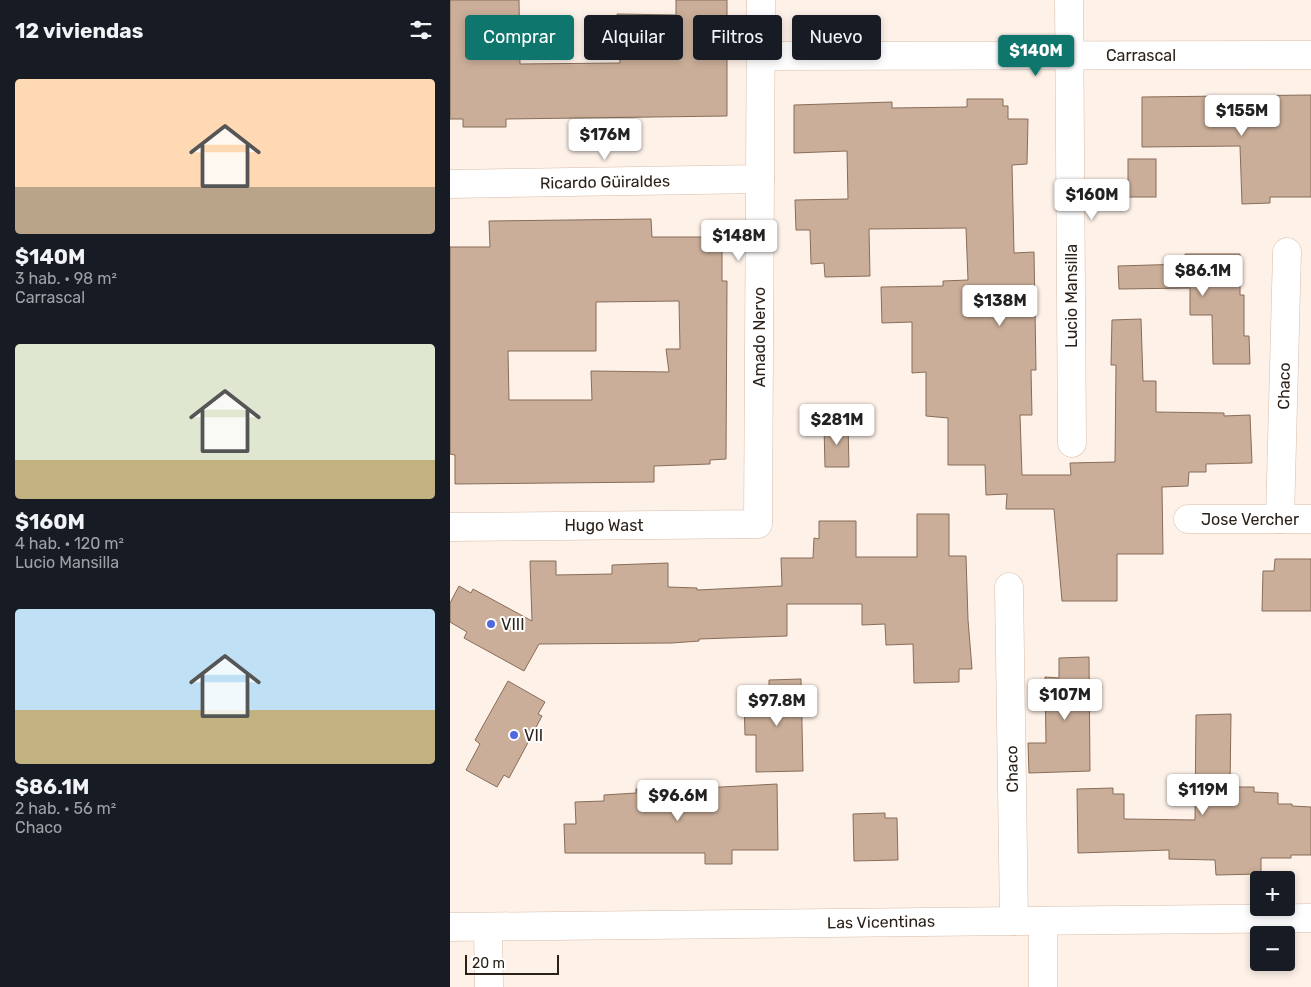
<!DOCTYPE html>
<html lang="es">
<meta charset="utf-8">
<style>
:root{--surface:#171b24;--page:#20242c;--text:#f1f3f6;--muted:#9ea1a6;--accent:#0f766e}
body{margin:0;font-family:Rubik,sans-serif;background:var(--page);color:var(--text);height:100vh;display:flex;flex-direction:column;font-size:19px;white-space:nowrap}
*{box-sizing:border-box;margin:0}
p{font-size:16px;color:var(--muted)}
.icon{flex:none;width:28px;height:28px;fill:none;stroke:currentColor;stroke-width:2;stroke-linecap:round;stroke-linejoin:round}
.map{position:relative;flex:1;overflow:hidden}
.details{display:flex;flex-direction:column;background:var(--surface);width:450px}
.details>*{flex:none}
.banner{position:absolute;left:15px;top:15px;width:475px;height:45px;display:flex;gap:10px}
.fabs{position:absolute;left:800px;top:871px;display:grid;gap:10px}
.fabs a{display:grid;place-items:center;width:45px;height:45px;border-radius:5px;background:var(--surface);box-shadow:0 2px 8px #0003;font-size:25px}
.scale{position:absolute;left:15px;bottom:12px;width:94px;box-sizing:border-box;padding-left:5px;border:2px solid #2b2118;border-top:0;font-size:14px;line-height:18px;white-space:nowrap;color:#2b2118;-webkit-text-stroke:4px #fff;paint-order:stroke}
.price{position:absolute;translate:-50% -42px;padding:0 11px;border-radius:5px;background:#fff;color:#222;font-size:16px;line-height:32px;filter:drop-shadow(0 1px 2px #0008)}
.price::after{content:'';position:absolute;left:50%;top:30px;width:15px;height:11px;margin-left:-8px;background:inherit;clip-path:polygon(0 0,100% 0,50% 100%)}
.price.selected{background:var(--accent);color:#fff}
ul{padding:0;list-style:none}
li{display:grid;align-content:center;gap:10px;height:265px;padding:0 15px}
li span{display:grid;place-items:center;height:155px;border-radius:5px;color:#555}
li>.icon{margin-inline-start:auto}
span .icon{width:90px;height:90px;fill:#fffc;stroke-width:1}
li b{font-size:21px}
h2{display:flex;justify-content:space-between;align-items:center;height:60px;padding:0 15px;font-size:21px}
.chip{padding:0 18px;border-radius:5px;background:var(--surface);box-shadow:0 2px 8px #0003;font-size:18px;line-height:45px}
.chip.selected{background:var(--accent);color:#fff}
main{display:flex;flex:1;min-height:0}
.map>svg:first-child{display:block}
</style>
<main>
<section class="details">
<h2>12 viviendas<svg class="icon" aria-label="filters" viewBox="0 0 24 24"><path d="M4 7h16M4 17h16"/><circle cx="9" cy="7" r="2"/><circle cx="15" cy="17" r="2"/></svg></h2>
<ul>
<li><span style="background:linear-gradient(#ffd9b3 70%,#b9a48a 0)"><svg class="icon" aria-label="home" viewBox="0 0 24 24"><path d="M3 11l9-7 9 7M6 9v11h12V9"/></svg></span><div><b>$140M</b><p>3 hab. · 98 m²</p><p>Carrascal</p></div></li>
<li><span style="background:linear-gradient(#dfe7d0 75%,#c2b280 0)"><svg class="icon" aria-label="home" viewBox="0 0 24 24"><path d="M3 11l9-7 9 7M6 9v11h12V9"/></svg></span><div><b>$160M</b><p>4 hab. · 120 m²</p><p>Lucio Mansilla</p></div></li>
<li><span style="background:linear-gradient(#bfe0f5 65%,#c2b280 0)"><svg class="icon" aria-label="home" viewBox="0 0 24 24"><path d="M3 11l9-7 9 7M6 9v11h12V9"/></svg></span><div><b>$86.1M</b><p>2 hab. · 56 m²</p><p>Chaco</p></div></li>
</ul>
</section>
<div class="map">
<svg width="861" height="987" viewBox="0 0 861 987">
<rect width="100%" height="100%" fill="#fdf1e8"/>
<g fill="#caae99" stroke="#876d59" fill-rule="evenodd">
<path d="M0 0H69L70 64 170 63 167 14 226 15V0H277V116L56 119V127H13V119H0Z"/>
<path d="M861 95V197H820V203L792 204 790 146 692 147V97Z"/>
<path d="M517 99H553V106H558V119H578L577 164 562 165 564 253 584 252 586 370H581L582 415H570L572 475H621L620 463 665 462 666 365H661L662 320 691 319 693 381H706V412L774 413V416L800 415 802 463 756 464V472H739L738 486 712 487 713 554H667V601H612L604 509H556L557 494 536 495 535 465H498V418L476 416V372L462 373V322L432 323 431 287 493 286V281L518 280 516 228 419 229 420 276 375 277 374 263 361 264 360 230H346L345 200 398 199 397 151 344 153V105L442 102V108L517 107Z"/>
<rect x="678" y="159" width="28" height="38"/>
<path d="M201 219 202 237H258V246L272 245V281H277L276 459 260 460V464L204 466V482L5 484V455L0 454V247H40L39 221ZM229 301 230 349H216L219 372 141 371 142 400H59L58 351H146V302Z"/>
<path d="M735 254H790V295H794V336H799L800 364H763L762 315H740V288L669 289 668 266 735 264Z"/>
<path d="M398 425 399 467H375L374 426Z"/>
<path d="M467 514H499V556H516L518 620 522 669H509V682L464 683 463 644 436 645 435 624 412 625V604H337V636L249 639V641L222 643 89 644 74 671 14 638 17 632 0 622V603L9 586 21 593 23 589 82 621 80 561H106V575L162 574V565L218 563V587L247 588V590L332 586 331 558H363L364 538 369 539V521H406V557H467Z"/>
<path d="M825 559H861V611H812L813 571H824Z"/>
<path d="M639 657 640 771 579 773 578 743H596L595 677 609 678V658Z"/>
<path d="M351 679 353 771 306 772V735H295L294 700 319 698V680Z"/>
<path d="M58 681 95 702 88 714 92 716 73 752 59 778 54 775 47 787 16 770 30 744 25 740Z"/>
<path d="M781 714 780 787H804V792L828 793V804H842V806L861 807V855H841V858H811V874L766 875 765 860 719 859V850L628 853 627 789 663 788V794H674V819L745 820 746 715Z"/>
<path d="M327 784 328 850H282V864H255V853H115L114 824H126L125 802 154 801V795L186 793V789L253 788Z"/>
<path d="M435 813V818H447L448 860 404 861 403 814Z"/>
</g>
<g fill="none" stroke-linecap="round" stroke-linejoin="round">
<defs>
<g id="street">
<path d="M619 0 622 443"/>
<path d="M311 56 861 55"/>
<path d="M0 184 310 179"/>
<path d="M738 519H861"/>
<path d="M830 519 837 252"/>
<path d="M0 527 308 524 311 0"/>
<path d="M559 587 564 921"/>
<path d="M593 921V987"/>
<path d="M0 927 861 918"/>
<path d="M38 927 39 987"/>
</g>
</defs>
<use href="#street" stroke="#d9bda7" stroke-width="29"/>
<use href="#street" stroke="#fff" stroke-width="28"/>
</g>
<g fill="#4f6adf" stroke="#fff" stroke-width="2">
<circle cx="41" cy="624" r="5"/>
<circle cx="64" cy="735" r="5"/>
</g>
<g text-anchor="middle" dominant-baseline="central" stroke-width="4" stroke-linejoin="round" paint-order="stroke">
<g font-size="16" fill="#2b2118" stroke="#fff">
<text x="691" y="55">Carrascal</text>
<text transform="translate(155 182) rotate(-1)">Ricardo Güiraldes</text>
<text transform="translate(621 296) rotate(-90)">Lucio Mansilla</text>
<text transform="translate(309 337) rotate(-90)">Amado Nervo</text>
<text transform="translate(834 386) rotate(-89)">Chaco</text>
<text x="800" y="519">Jose Vercher</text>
<text x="154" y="525">Hugo Wast</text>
<text transform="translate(562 769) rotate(-91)">Chaco</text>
<text transform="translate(431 922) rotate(-1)">Las Vicentinas</text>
</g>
<g font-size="16" fill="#2b2118" stroke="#fff" text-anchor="start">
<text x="51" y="624">VIII</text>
<text x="74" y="735">VII</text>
</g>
</g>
</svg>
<div class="fabs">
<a>+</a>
<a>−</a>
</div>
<div class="scale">20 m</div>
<b class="price selected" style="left:586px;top:77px">$140M</b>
<b class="price" style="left:792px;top:137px">$155M</b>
<b class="price" style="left:155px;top:161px">$176M</b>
<b class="price" style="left:642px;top:221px">$160M</b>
<b class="price" style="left:289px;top:262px">$148M</b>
<b class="price" style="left:753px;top:297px">$86.1M</b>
<b class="price" style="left:550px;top:327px">$138M</b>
<b class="price" style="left:387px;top:446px">$281M</b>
<b class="price" style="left:615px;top:721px">$107M</b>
<b class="price" style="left:327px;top:727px">$97.8M</b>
<b class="price" style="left:753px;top:816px">$119M</b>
<b class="price" style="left:228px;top:822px">$96.6M</b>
<div class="banner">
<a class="chip selected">Comprar</a>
<a class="chip">Alquilar</a>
<a class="chip">Filtros</a>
<a class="chip">Nuevo</a>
</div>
</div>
</main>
